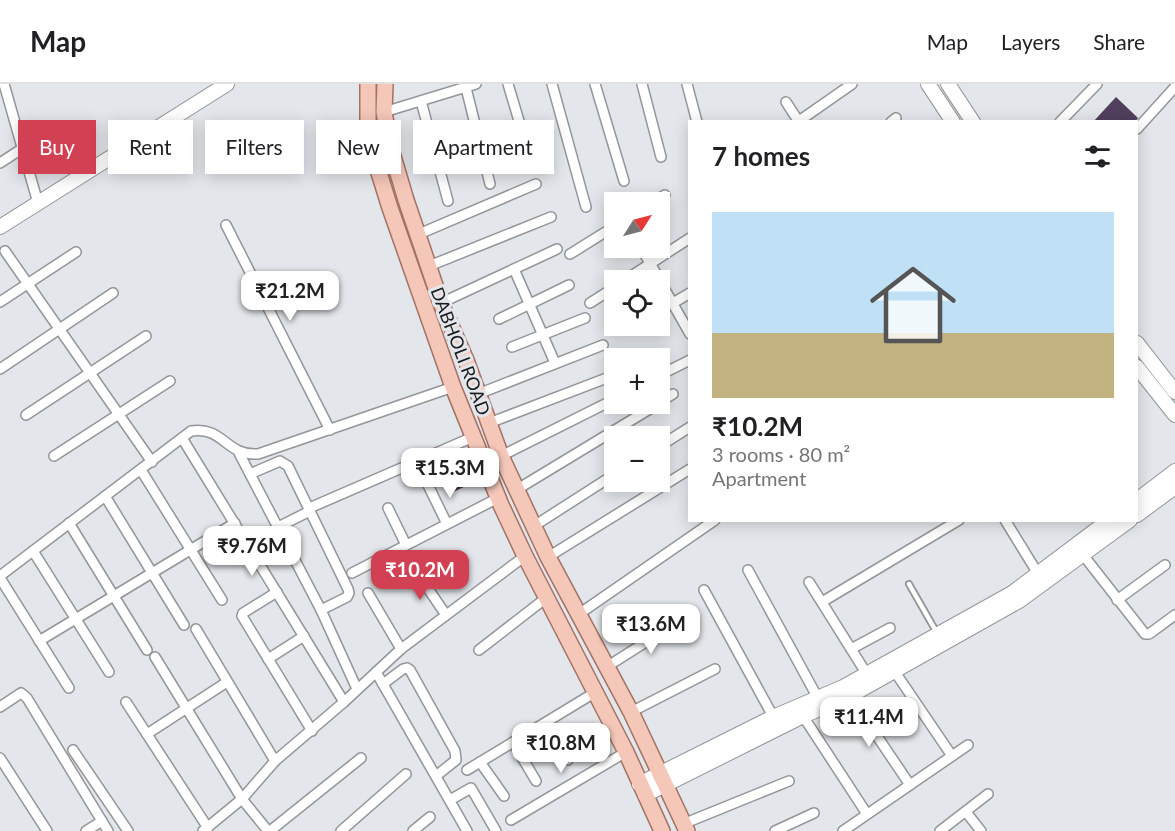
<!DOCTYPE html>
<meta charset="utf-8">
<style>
:root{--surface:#fff;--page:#f2f2f2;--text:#202124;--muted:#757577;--line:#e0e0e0;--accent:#d14053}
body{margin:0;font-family:Lato,sans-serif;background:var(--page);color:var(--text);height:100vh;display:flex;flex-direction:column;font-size:22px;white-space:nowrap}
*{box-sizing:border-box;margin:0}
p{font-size:20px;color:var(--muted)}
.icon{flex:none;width:33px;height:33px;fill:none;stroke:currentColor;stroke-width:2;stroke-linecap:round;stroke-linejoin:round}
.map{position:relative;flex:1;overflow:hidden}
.drawer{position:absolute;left:688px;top:36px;width:450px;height:402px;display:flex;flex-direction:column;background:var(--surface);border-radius:0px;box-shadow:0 3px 15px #0003}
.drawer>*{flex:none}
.top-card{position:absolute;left:18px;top:36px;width:570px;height:54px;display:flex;gap:12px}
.needle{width:39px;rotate:54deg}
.tools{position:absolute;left:604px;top:108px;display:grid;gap:12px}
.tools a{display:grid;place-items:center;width:66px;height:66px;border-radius:0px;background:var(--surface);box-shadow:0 3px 15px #0003;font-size:30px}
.price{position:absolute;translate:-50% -51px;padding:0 14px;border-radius:12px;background:#fff;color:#222;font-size:20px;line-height:39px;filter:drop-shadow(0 2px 3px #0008)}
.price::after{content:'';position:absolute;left:50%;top:36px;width:18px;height:14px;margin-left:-9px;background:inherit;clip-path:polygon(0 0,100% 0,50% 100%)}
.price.active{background:var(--accent);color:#fff}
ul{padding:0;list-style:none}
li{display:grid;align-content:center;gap:12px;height:318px;padding:0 24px}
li+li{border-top:2px solid var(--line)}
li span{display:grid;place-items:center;height:186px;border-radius:0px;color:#555}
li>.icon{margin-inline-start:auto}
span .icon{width:108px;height:108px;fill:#fffc;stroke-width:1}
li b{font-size:26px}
h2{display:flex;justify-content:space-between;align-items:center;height:72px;padding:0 24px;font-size:26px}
.pill{padding:0 21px;border-radius:0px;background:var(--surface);box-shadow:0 3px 15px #0003;font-size:21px;line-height:54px}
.pill.active{background:var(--accent);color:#fff}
header{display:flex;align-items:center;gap:36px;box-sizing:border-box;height:84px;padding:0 30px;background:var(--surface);border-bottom:2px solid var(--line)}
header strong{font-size:28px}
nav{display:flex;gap:33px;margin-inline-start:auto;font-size:21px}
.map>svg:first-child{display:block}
</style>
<header>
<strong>Map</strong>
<nav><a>Map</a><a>Layers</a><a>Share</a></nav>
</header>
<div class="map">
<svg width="1175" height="747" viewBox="0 0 1175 747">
<rect width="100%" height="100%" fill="#e3e6ea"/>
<g fill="#513f5e">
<path d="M1116 13 1138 34 1135 38H1093Z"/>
<path d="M463 389 468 401 451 409 445 397Z"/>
</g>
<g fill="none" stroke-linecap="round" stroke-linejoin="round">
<defs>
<path id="lane" d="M909 500 937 549"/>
<g id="street">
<path d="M4 0 38 119"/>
<path d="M465 0 490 100"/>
<path d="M508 0 533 84"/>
<path d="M552 0 586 123"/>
<path d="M595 0 624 97"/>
<path d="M642 0 661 73"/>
<path d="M687 0 697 38"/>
<path d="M421 17 448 117"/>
<path d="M786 18 799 38"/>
<path d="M384 28 476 0"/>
<path d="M799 37 852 0"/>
<path d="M891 38 896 34"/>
<path d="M1060 38 1097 0"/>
<path d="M1137 45 1175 3"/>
<path d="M0 79 23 64"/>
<path d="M653 118 665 111"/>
<path d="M226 141 330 346"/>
<path d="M419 150 536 100"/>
<path d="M641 164 660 196"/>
<path d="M5 167 152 378"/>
<path d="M570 170 615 142"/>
<path d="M429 182 551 133"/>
<path d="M514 185 555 279"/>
<path d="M625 196 690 154"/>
<path d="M660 197 690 250"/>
<path d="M0 218 76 168"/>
<path d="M441 219 557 165"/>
<path d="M590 219 615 203"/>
<path d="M673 219 690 209"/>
<path d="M499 235 569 201"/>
<path d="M512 263 585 234"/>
<path d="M0 285 113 209"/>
<path d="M660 291 690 276"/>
<path d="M478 310 603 261"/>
<path d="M660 318 673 310"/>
<path d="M26 331 146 252"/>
<path d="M489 339 612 292"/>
<path d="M182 354 344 618"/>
<path d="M660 362 690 343"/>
<path d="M239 369 321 526 357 605"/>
<path d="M54 372 170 297"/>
<path d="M501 372 615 315"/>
<path d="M141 386 222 516"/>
<path d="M250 390 280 377 288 382 348 505 349 509 347 513 321 526"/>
<path d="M428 401 447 440"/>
<path d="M516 406 658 320"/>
<path d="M105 412 184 541"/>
<path d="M314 422 473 353"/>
<path d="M388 424 406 461"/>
<path d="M1005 436 1040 493"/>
<path d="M69 439 147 566"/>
<path d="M534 442 615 390"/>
<path d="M278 443 310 427"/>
<path d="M33 467 109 588"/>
<path d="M1080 467 1145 550H1149L1175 531"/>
<path d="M548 473 690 385"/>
<path d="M748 486 820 618"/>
<path d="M416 487 446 531"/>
<path d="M352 489 498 414"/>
<path d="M0 492 191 347C224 342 225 372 258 370L453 303"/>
<path d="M0 494 69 604"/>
<path d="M809 498 868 592"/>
<path d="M704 506 775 636"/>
<path d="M277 508 243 529 242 532 312 647"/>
<path d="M368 509 401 565"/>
<path d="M1117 516 1165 481"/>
<path d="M822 518 959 436"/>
<path d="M579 530 715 436"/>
<path d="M196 545 275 677"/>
<path d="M39 557 235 439"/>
<path d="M851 565 890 544"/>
<path d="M479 566 546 514"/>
<path d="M155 573 242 715 203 747"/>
<path d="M268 575 304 552"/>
<path d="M608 582 679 537"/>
<path d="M893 585 952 672"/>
<path d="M376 588 467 747"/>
<path d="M383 600 403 585 407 584 410 586 455 667 456 676 436 692"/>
<path d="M850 612 910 701"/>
<path d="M126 618 208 744"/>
<path d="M0 623 21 609 27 614 108 747"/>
<path d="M631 628 715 585"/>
<path d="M803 632 867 730"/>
<path d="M546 639 568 676"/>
<path d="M147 650 227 598"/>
<path d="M513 658 536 697"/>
<path d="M73 666 128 747"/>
<path d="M0 674 47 747"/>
<path d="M480 678 504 712"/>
<path d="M467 686 594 609"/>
<path d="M450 716 471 704 496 747"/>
<path d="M966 728 981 747"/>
<path d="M511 736 626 668"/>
<path d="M683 740 789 697"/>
<path d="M86 747 102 737"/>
<path d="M268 747 242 715 275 677 344 618 401 565 525 472"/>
<path d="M270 747 361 674"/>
<path d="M341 747 406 690"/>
<path d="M413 747 430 733"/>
<path d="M775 747 814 729"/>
<path d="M843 747 968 661"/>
<path d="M940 747 988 710"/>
</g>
<g id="secondary">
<path d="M928 0 953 38"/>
<path d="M948 0 973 38"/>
<path d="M0 143 227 0"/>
<path d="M1137 259 1175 308"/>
<path d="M1137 283 1175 331"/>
<path d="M1137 416 1175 387"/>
<path d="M1137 431 1175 403"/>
<path d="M639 700 773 633 843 603 1012 509 1109 436"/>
<path d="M645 711 803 632 850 612 1019 517 1130 436"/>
</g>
<g id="primary">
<path d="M368 0V47L371 63 390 124 453 303 501 421 525 472 626 668 662 747"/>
<path d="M385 0 384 28 390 62 406 116 441 219 466 276 501 372 548 473 631 628 687 747"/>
</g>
</defs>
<use href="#lane" stroke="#939699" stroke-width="8"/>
<use href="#street" stroke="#939699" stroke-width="12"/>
<use href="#secondary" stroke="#939699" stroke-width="16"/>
<use href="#primary" stroke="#a37264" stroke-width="18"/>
<use href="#lane" stroke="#fff" stroke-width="4.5"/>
<use href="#street" stroke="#fff" stroke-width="9"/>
<use href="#secondary" stroke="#fff" stroke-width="14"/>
<use href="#primary" stroke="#f4c7b9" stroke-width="15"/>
</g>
<g text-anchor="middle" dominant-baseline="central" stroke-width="6" stroke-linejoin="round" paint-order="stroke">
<g font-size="18" fill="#191a1c" stroke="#e3e6ea">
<text transform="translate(461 267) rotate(69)">DABHOLI ROAD</text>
</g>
</g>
</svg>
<div class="tools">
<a><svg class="needle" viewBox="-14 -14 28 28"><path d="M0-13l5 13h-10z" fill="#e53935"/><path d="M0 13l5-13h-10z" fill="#757577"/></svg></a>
<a><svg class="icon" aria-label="locate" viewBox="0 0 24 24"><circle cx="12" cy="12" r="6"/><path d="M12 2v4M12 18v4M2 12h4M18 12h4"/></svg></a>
<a>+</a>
<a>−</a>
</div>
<b class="price" style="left:290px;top:238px">₹21.2M</b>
<b class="price" style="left:450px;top:415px">₹15.3M</b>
<b class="price" style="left:252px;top:493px">₹9.76M</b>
<b class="price active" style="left:420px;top:517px">₹10.2M</b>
<b class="price" style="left:651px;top:571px">₹13.6M</b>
<b class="price" style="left:869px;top:664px">₹11.4M</b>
<b class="price" style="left:561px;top:690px">₹10.8M</b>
<div class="top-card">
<a class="pill active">Buy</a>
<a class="pill">Rent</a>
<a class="pill">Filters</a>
<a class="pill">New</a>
<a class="pill">Apartment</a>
</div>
<section class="drawer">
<h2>7 homes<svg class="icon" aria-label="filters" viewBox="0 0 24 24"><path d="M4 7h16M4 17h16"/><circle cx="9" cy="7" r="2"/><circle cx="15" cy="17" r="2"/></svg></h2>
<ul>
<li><span style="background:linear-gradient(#bfe0f5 65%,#c2b280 0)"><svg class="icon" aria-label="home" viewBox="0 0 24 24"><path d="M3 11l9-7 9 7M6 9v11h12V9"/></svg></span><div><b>₹10.2M</b><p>3 rooms · 80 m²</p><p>Apartment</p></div></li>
</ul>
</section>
</div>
